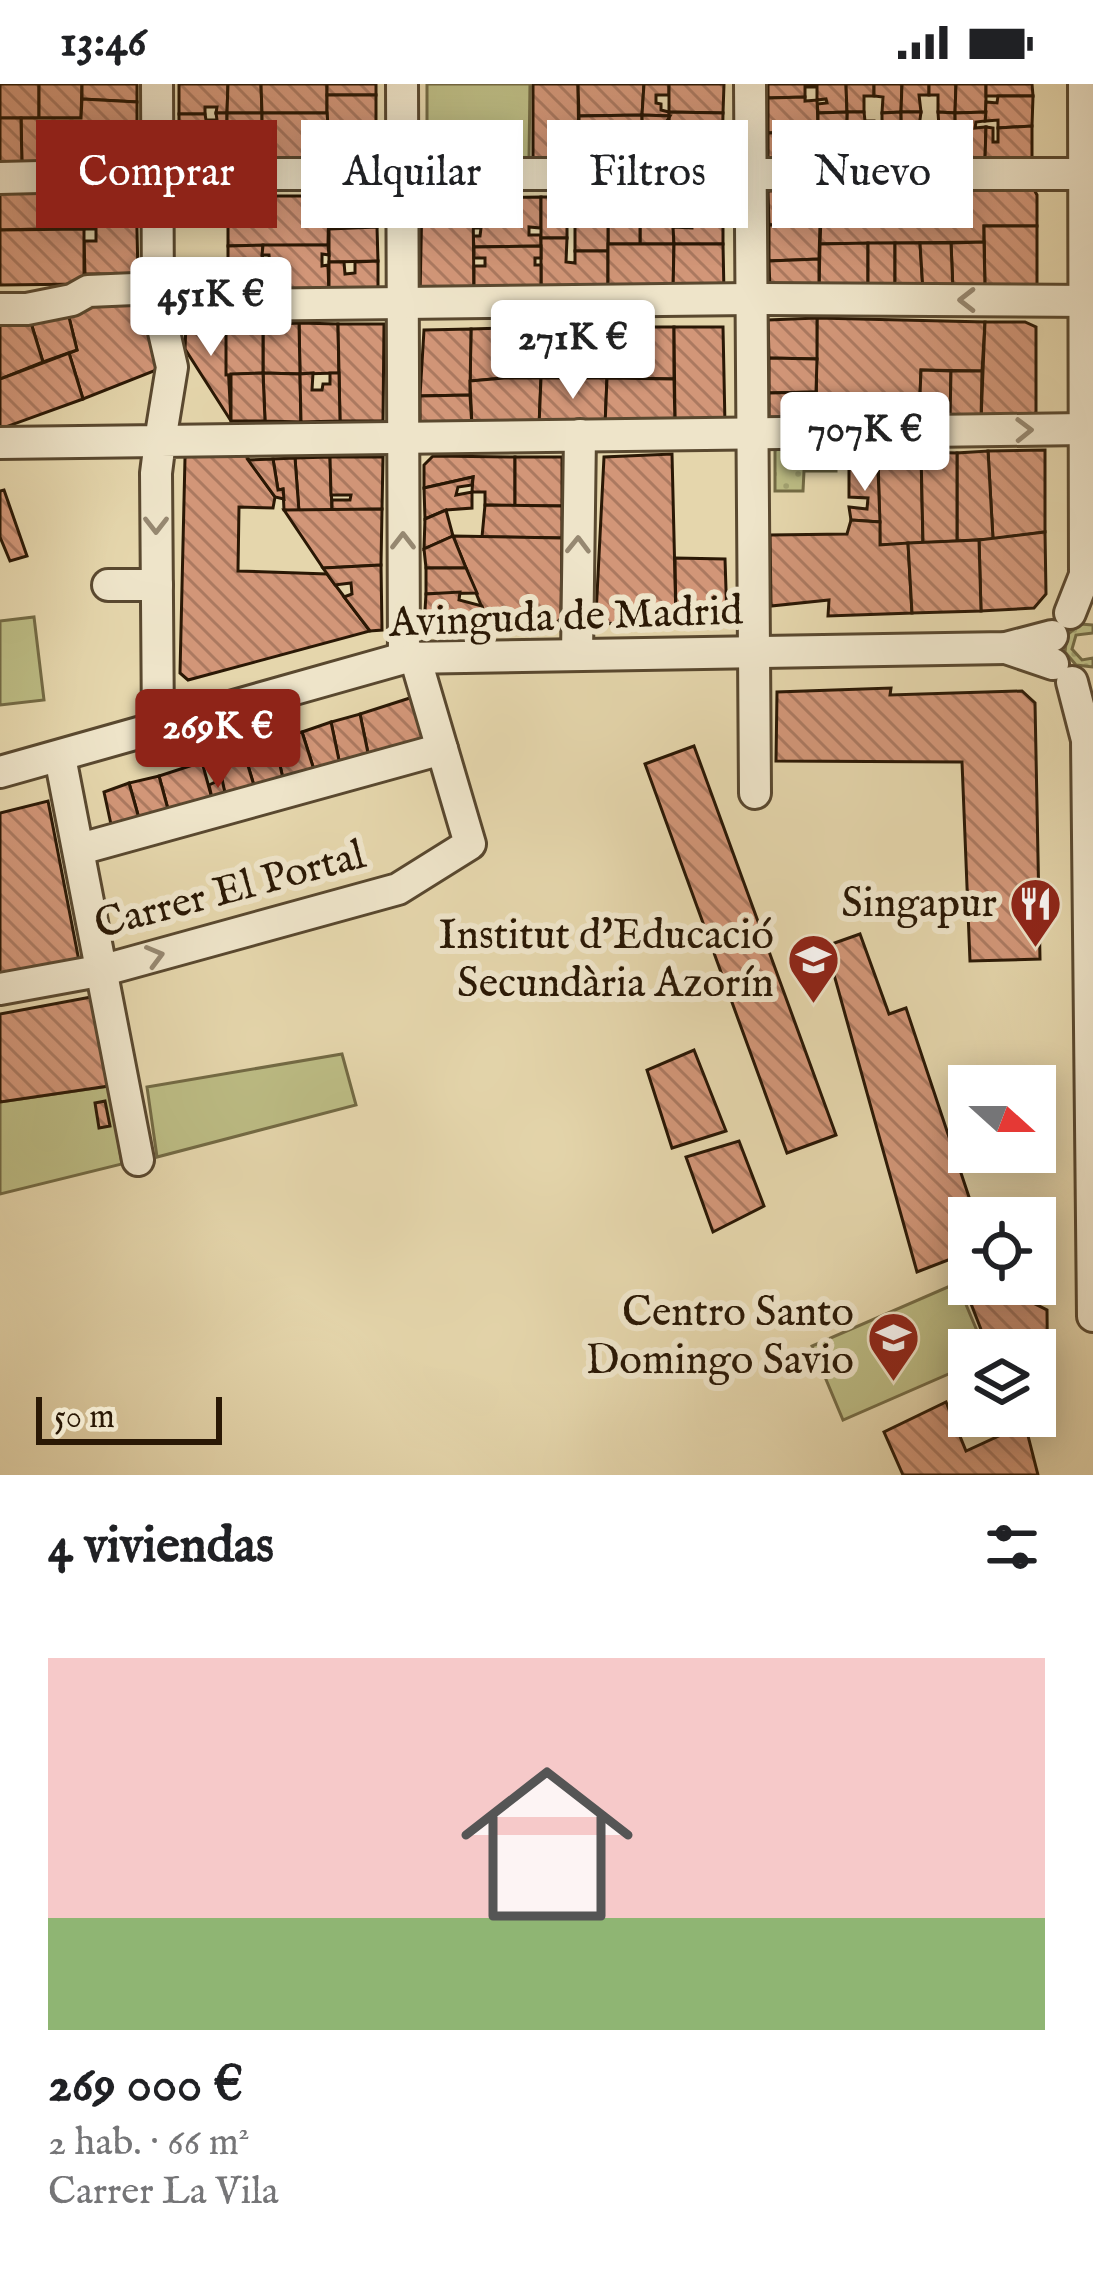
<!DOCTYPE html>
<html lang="es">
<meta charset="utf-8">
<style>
:root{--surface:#fff;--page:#f2f2f2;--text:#202124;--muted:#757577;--line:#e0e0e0;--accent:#8f2418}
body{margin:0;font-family:"IM FELL English",serif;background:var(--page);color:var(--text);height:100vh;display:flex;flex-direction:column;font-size:45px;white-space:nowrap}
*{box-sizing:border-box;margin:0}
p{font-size:39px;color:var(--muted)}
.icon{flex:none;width:66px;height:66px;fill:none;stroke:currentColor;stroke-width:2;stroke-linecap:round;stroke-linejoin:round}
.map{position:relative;height:1391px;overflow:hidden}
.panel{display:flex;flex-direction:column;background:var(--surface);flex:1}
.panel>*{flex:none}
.guide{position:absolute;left:36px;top:36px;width:1023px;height:108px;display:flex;gap:24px}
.needle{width:78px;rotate:111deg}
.fabs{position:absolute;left:948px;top:981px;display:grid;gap:24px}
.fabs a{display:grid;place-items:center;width:108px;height:108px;border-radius:0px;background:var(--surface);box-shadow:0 6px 30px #0003;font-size:60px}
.scale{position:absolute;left:36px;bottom:30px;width:186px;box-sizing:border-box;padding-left:12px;border:6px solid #2a1805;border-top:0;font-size:33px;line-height:42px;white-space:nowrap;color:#2a1805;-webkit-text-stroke:9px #eee4c9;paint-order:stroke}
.price{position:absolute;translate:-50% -102px;padding:0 27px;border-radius:12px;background:#fff;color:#222;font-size:39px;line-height:78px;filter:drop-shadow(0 3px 6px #0008)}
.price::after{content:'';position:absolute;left:50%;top:72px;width:36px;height:27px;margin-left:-18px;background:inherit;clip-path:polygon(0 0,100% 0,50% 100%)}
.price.on{background:var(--accent);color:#fff}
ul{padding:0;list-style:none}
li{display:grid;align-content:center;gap:24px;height:636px;padding:0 48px}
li+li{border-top:3px solid var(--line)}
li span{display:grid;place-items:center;height:372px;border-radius:0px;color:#555}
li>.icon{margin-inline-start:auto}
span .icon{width:216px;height:216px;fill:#fffc;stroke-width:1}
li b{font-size:51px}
h2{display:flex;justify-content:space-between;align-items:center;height:144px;padding:0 48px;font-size:51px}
.pill{padding:0 42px;border-radius:0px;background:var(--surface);box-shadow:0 6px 30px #0003;font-size:42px;line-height:108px}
.pill.on{background:var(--accent);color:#fff}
.status{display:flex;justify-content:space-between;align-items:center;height:84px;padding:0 60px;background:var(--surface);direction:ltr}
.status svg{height:33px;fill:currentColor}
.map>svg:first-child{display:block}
</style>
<div class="status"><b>13:46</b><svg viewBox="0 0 49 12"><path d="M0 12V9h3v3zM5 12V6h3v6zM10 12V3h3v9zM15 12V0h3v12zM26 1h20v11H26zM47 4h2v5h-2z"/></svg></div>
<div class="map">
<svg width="1093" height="1391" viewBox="0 0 1093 1391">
<defs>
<pattern id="grass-dots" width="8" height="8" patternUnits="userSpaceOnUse" patternTransform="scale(3)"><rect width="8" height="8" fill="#bcbc84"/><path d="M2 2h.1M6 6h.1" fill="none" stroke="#a2a170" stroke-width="1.8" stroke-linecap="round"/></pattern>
<pattern id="building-back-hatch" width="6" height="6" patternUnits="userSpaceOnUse" patternTransform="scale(3)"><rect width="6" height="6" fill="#d29678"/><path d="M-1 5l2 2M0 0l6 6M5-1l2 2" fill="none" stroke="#ab7960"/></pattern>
</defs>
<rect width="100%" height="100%" fill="#e5d6ac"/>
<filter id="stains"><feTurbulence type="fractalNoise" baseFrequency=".00167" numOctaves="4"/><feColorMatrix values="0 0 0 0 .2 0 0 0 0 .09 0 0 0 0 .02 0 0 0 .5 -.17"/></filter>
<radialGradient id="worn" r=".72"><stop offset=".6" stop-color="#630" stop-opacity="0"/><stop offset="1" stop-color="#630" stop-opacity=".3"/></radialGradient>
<g fill="url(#grass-dots)" stroke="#736a44" stroke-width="3">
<path d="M775 362H836V387H804L803 407H775Z"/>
<path d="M1080 540 1093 541V549L1076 551 1072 565 1082 576 1093 574V583L1076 581 1065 568 1067 551Z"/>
</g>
<g fill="#bcbc84" stroke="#736a44" stroke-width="3">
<path d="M427 0H530L529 77H427Z"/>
<path d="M34 533 44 616 0 621V537Z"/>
<path d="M342 970 356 1021 157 1073 147 1003Z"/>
<path d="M109 1002 122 1080 0 1110V1018Z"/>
<path d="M957 1199 985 1266H969V1281L843 1336 812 1262Z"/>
</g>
<g fill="url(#building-back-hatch)" stroke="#2a1805" stroke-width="3">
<rect x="0" y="0" width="39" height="34"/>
<path d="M39 0H82L81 34H39Z"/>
<path d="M82 0H137V18L82 15Z"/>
<path d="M179 0H228L227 29H216L217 23H205V30H179Z"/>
<path d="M228 0H261L262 29H227Z"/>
<path d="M261 0H327V29H262Z"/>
<rect x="327" y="0" width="49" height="11"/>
<path d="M533 0H578L579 83H533Z"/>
<path d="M578 0H644L642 31 579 32Z"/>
<path d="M644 0H669V11H656V19L661 20V26L669 28 670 32 642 31Z"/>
<path d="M669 0H724L723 29 669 28Z"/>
<path d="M768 0H817V3H805V13L768 14Z"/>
<path d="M817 0H846L847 28 818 29 817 20 827 19 826 15 817 16Z"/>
<path d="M846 0H874V12H864V28H847Z"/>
<path d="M874 0H902L901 28 882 29 883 13 874 12Z"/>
<path d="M902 0H929V11H919L921 28H901Z"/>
<path d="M929 0H956L955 29 938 28V11H929Z"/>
<path d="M956 0H986V28L955 29Z"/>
<path d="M986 0H1032L1033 12H986Z"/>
<path d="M327 11H376V47L327 46Z"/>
<path d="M998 12H1033L1032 42 998 44V36L985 37 986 18 997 19Z"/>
<path d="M805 13V17L817 16 818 40H804V48L768 49V14Z"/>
<path d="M82 15 137 18V84H22L21 34H81Z"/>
<path d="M669 28 723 29 722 81 670 80Z"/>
<path d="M847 28H864L865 37H874L875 79H846Z"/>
<path d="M847 28 846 79H818V29Z"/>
<path d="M901 28 902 78 875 79 874 44H882V29Z"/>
<path d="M901 28H921L919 43 928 42V78H902Z"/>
<path d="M938 28 955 29 956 77 928 78V42L939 43Z"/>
<path d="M986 28 985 37 976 38 975 44 986 43 985 76 956 77 955 29Z"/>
<path d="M216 29H227V82L179 81V30H205L206 36H217Z"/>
<path d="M227 29H262L263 81 227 82Z"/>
<path d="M262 29H327L328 41 317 42V50L328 51V81H263L262 51 271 52 272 40 262 41Z"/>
<path d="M642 31 643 83H579V32Z"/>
<path d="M642 31 670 32 663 43 657 44V53H670V80L643 83Z"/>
<path d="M0 34H21L22 84H0Z"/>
<path d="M1032 42V76H985L986 43 993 44V58H998V44Z"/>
<path d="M327 46 376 47V80L328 81Z"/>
<path d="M804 48V55L818 56V79H768V49Z"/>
<path d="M1032 102 1037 111V142H984V158L820 160 822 106Z"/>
<path d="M0 104H40V145L0 146Z"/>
<path d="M40 104H85L84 145H40Z"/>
<path d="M85 104H136L138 190H85L84 157H96V145H84Z"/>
<path d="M822 106 820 140 769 141 768 107Z"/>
<path d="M228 112H329L328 161 228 162Z"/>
<path d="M329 112H378L377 143 329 145Z"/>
<path d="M640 112H672L674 160H640Z"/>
<path d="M640 112V160H608V113Z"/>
<path d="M672 112H723V160H674L673 143 692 144 693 123 673 124Z"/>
<path d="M541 113V144L529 143V151H541V162L474 163 473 152H480L481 144H473V114Z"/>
<path d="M541 113H608V167H575V141H567V154H541Z"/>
<path d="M422 114H473L474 213 420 212Z"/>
<path d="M820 140 819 175 769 177V141Z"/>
<path d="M984 142H1037V206L985 205Z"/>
<path d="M377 143 378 177 329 178V145Z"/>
<path d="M84 145V200L0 201V146Z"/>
<path d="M541 154H567L566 178 575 179V167H608V210L541 211Z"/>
<path d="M984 158 985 205 953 207 951 159Z"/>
<path d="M868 159V206H819L820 160Z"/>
<path d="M868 159H895V205L868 206Z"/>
<path d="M895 159H920L923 207 895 205Z"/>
<path d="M920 159H951L953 207H923Z"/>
<path d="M608 160H674L673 210H608Z"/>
<path d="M674 160H723L724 210H673Z"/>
<path d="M263 161 262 182 253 181V198H261L263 212 228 211V162Z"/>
<path d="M263 161H328L329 171 322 170V182L328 181 329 212H263L262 182H270L269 171H262Z"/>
<path d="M541 162V174H535V181H541V211L474 213V182H485V174H474V163Z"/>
<path d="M819 175V206L770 207 769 177Z"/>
<path d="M378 177V211L329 212V178H344L345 190 355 189V178Z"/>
<path d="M132 218 148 241 164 283 83 315 69 269 77 266 67 225Z"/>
<path d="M67 225 77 266 43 278 31 239Z"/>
<path d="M817 234 985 238 982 287 921 286 919 337 816 338Z"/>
<path d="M817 234V275L769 274 768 236Z"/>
<path d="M0 238 31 239 43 278 0 295Z"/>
<path d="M985 238H1025L1036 243V328L1030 335 981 336Z"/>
<path d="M299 239 338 240 339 289 300 290Z"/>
<path d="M299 239 300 290 263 289V241Z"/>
<path d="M186 240 226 241 231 337 185 265Z"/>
<path d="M338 240H384L383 337H340Z"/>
<path d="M226 241H263V289L226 291Z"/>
<path d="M572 243H674V295L573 293Z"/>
<path d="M572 243 573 293 504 294V244Z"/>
<path d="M674 243H723L725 341H675Z"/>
<path d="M504 244V294L470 297 471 245Z"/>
<path d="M471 245 470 311 420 312 424 246Z"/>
<path d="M69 269 83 315 0 345V295Z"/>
<path d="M769 274 817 275 816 308 769 309Z"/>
<path d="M921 286 951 287 950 336 919 337Z"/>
<path d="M951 287H982L981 336H950Z"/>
<path d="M263 289 300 290 301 338 265 337Z"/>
<path d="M263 289 265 337H231V290Z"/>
<path d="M313 289 312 306H322L323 300H330V289H339L340 337 301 338 300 290Z"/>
<path d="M504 294H541L539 343H472L470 297Z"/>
<path d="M541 294H607L605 342 539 343Z"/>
<path d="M607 294 674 295 675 341 605 342Z"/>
<path d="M816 308V338L769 341V309Z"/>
<path d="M470 311 472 343H420V312Z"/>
<path d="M192 366H242L275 413 273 424 239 423 238 487 327 490 370 547 188 596 180 589 185 374Z"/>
<path d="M1045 366V448L993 455 988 367Z"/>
<path d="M988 367 993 455 957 457V369Z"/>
<path d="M878 368H921L923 459 880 461Z"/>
<path d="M921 368 957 369V457L923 459Z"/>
<path d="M672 370 676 536 603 540 596 531 604 373Z"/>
<path d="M433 372 515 373V422L485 421V408H472L473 393 424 404V381Z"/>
<path d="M330 373 332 426 299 428 295 374Z"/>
<path d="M330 373H383L382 425 332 426V416H350L351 411H331Z"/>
<rect x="515" y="373" width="47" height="49"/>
<path d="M295 374 299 428 284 426 283 405 278 406 273 375Z"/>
<path d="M273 375 278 406 283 405 284 415 275 413 248 376Z"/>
<path d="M849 384 878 385 880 438 851 436 849 423 867 425 868 414 849 413Z"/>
<path d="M473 393 472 401 458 403 456 411 472 408V424L446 426 425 435 424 404Z"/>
<path d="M4 406 27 472 10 477 0 453V407Z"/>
<path d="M485 421 562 422V454L482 453Z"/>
<path d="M382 425 381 481 323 484 284 426Z"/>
<path d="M446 426 453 452 424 465 425 435Z"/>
<path d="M851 436 880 438V461L908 459 912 529 828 532 829 516 771 522 770 451 847 450Z"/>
<path d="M1045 448 1046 510 1034 524 981 527 979 456Z"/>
<path d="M453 452 562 454 561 534 553 543 489 541Z"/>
<path d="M453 452 466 484H426L424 465Z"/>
<path d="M979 456 981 527 912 529 908 459Z"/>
<path d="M675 474 725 475 727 536H676Z"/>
<path d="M381 481 382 546 370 547 344 513 352 510 351 499 335 501 323 484Z"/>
<path d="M426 484H466L477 509 426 510Z"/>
<path d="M460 508 459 516 482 522 489 541 424 543 426 510Z"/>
<path d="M891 604 890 611 1022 607 1035 619 1040 875 970 877 962 678 776 677 777 608Z"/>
<path d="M413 613 425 659 369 674 360 630Z"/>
<path d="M360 630 369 674 340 681 331 638Z"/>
<path d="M331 638 340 681 315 689 302 648Z"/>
<path d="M302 648 315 689 284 699 274 655Z"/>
<path d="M274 655 284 699 255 705 243 665Z"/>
<path d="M694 662 836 1051 787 1069 645 680Z"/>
<path d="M243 665 255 705 226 714 216 673Z"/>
<path d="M202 678 213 718 169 729 159 692Z"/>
<path d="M159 692 169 729 140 738 129 699Z"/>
<path d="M222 695 226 714 213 718 209 701Z"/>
<path d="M129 699 140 738 112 745 104 708Z"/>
<path d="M48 717 79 877 0 890V729Z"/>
<path d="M860 850 889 930 906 924 976 1134H969V1168L917 1188 826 862Z"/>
<path d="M91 913 109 1002 0 1018V930Z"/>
<path d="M694 966 726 1047 672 1064 647 986Z"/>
<path d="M105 1017 110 1042 99 1044 95 1019Z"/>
<path d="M739 1057 764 1122 713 1148 686 1073Z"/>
<path d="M969 1190V1200H995L1047 1226 1048 1332 1019 1343 1015 1332H1035V1266H989L961 1194Z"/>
<path d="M946 1318 966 1367 1025 1340 1038 1391H903L884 1348Z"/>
</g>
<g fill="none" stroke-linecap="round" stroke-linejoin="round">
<defs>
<g id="minor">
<path d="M402 0 404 574"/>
<path d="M750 0 755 709"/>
<path d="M0 94 158 90H1093"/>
<path d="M158 222 751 215 1093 217"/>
<path d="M0 225H27L72 216 88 207 158 204"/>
<path d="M0 359 160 357 172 283 158 222 157 0"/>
<path d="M108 501H157"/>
<path d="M1070 529 1085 491 1084 0"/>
<path d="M1006 564 1053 580"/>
<path d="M577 571 580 351"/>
<path d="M1072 598 1087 656 1093 1232"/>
<path d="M158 645 156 389 160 357 1084 345"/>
<path d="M60 673 138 1076"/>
<path d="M0 688 404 574 1006 564 1052 552"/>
<path d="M80 765 442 665"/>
<path d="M0 905 104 886 398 805 470 760 415 573"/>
</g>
</defs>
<use href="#minor" stroke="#59482f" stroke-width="36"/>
<use href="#minor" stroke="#eee4c9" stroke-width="30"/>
</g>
<defs><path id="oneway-chevron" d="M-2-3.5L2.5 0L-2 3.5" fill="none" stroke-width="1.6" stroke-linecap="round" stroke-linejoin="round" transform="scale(3)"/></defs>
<g stroke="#968871">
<use href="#oneway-chevron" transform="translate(967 216) rotate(-180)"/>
<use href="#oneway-chevron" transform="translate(1024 346) rotate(-1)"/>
<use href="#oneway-chevron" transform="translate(156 441) rotate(90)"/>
<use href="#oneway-chevron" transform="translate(403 457) rotate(-90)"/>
<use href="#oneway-chevron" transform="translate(578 461) rotate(-89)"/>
<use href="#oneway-chevron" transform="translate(155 872) rotate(-15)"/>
</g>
<defs>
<symbol id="restaurant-pin" viewBox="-11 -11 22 30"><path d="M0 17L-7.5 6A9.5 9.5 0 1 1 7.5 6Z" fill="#8f2418" stroke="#eee4c9"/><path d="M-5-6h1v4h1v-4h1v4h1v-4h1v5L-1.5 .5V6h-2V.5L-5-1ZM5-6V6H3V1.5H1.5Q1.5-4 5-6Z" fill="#fff"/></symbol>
<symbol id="school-pin" viewBox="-11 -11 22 30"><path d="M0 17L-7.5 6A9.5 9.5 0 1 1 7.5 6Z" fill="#8f2418" stroke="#eee4c9"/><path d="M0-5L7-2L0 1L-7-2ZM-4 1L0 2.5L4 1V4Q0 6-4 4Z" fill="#fff"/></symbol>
</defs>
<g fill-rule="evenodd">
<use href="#restaurant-pin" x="1006" y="790" width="59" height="81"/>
<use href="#school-pin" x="784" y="846" width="59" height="81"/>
<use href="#school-pin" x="864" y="1224" width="59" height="81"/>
</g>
<g text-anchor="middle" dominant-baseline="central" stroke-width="12" stroke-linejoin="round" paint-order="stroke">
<g font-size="42" fill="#2a1805" stroke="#eee4c9">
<text transform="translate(566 534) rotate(-2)">Avinguda de Madrid</text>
<text transform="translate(230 807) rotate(-15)">Carrer El Portal</text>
</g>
<g font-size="42" fill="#2a1805" stroke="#eee4c9" text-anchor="end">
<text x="997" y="820">Singapur</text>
<text x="774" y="852">Institut d'Educació<tspan x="774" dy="48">Secundària Azorín</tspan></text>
<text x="854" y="1229">Centro Santo<tspan x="854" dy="48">Domingo Savio</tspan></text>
</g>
</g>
<rect width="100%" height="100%" filter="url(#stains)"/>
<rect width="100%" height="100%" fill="url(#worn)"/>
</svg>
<div class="fabs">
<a><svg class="needle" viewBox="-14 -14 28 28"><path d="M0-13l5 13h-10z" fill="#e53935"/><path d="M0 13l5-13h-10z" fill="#757577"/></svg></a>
<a><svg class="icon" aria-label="locate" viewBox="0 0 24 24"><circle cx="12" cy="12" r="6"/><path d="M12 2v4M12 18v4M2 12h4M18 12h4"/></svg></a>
<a><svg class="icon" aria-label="layers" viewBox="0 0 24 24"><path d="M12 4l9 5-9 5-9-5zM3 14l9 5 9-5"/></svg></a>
</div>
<div class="scale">50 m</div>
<b class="price" style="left:211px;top:275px">451K €</b>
<b class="price" style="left:573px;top:318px">271K €</b>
<b class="price" style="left:865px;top:410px">707K €</b>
<b class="price on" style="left:218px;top:707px">269K €</b>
<div class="guide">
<a class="pill on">Comprar</a>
<a class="pill">Alquilar</a>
<a class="pill">Filtros</a>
<a class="pill">Nuevo</a>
</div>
</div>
<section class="panel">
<h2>4 viviendas<svg class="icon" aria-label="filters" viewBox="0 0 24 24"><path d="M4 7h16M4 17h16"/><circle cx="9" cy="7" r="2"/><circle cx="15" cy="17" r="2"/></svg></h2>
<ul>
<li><span style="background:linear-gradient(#f6c9c9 70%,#8fb573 0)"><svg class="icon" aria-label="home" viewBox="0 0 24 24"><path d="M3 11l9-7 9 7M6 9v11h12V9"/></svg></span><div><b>269 000 €</b><p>2 hab. · 66 m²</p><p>Carrer La Vila</p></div></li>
</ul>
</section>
